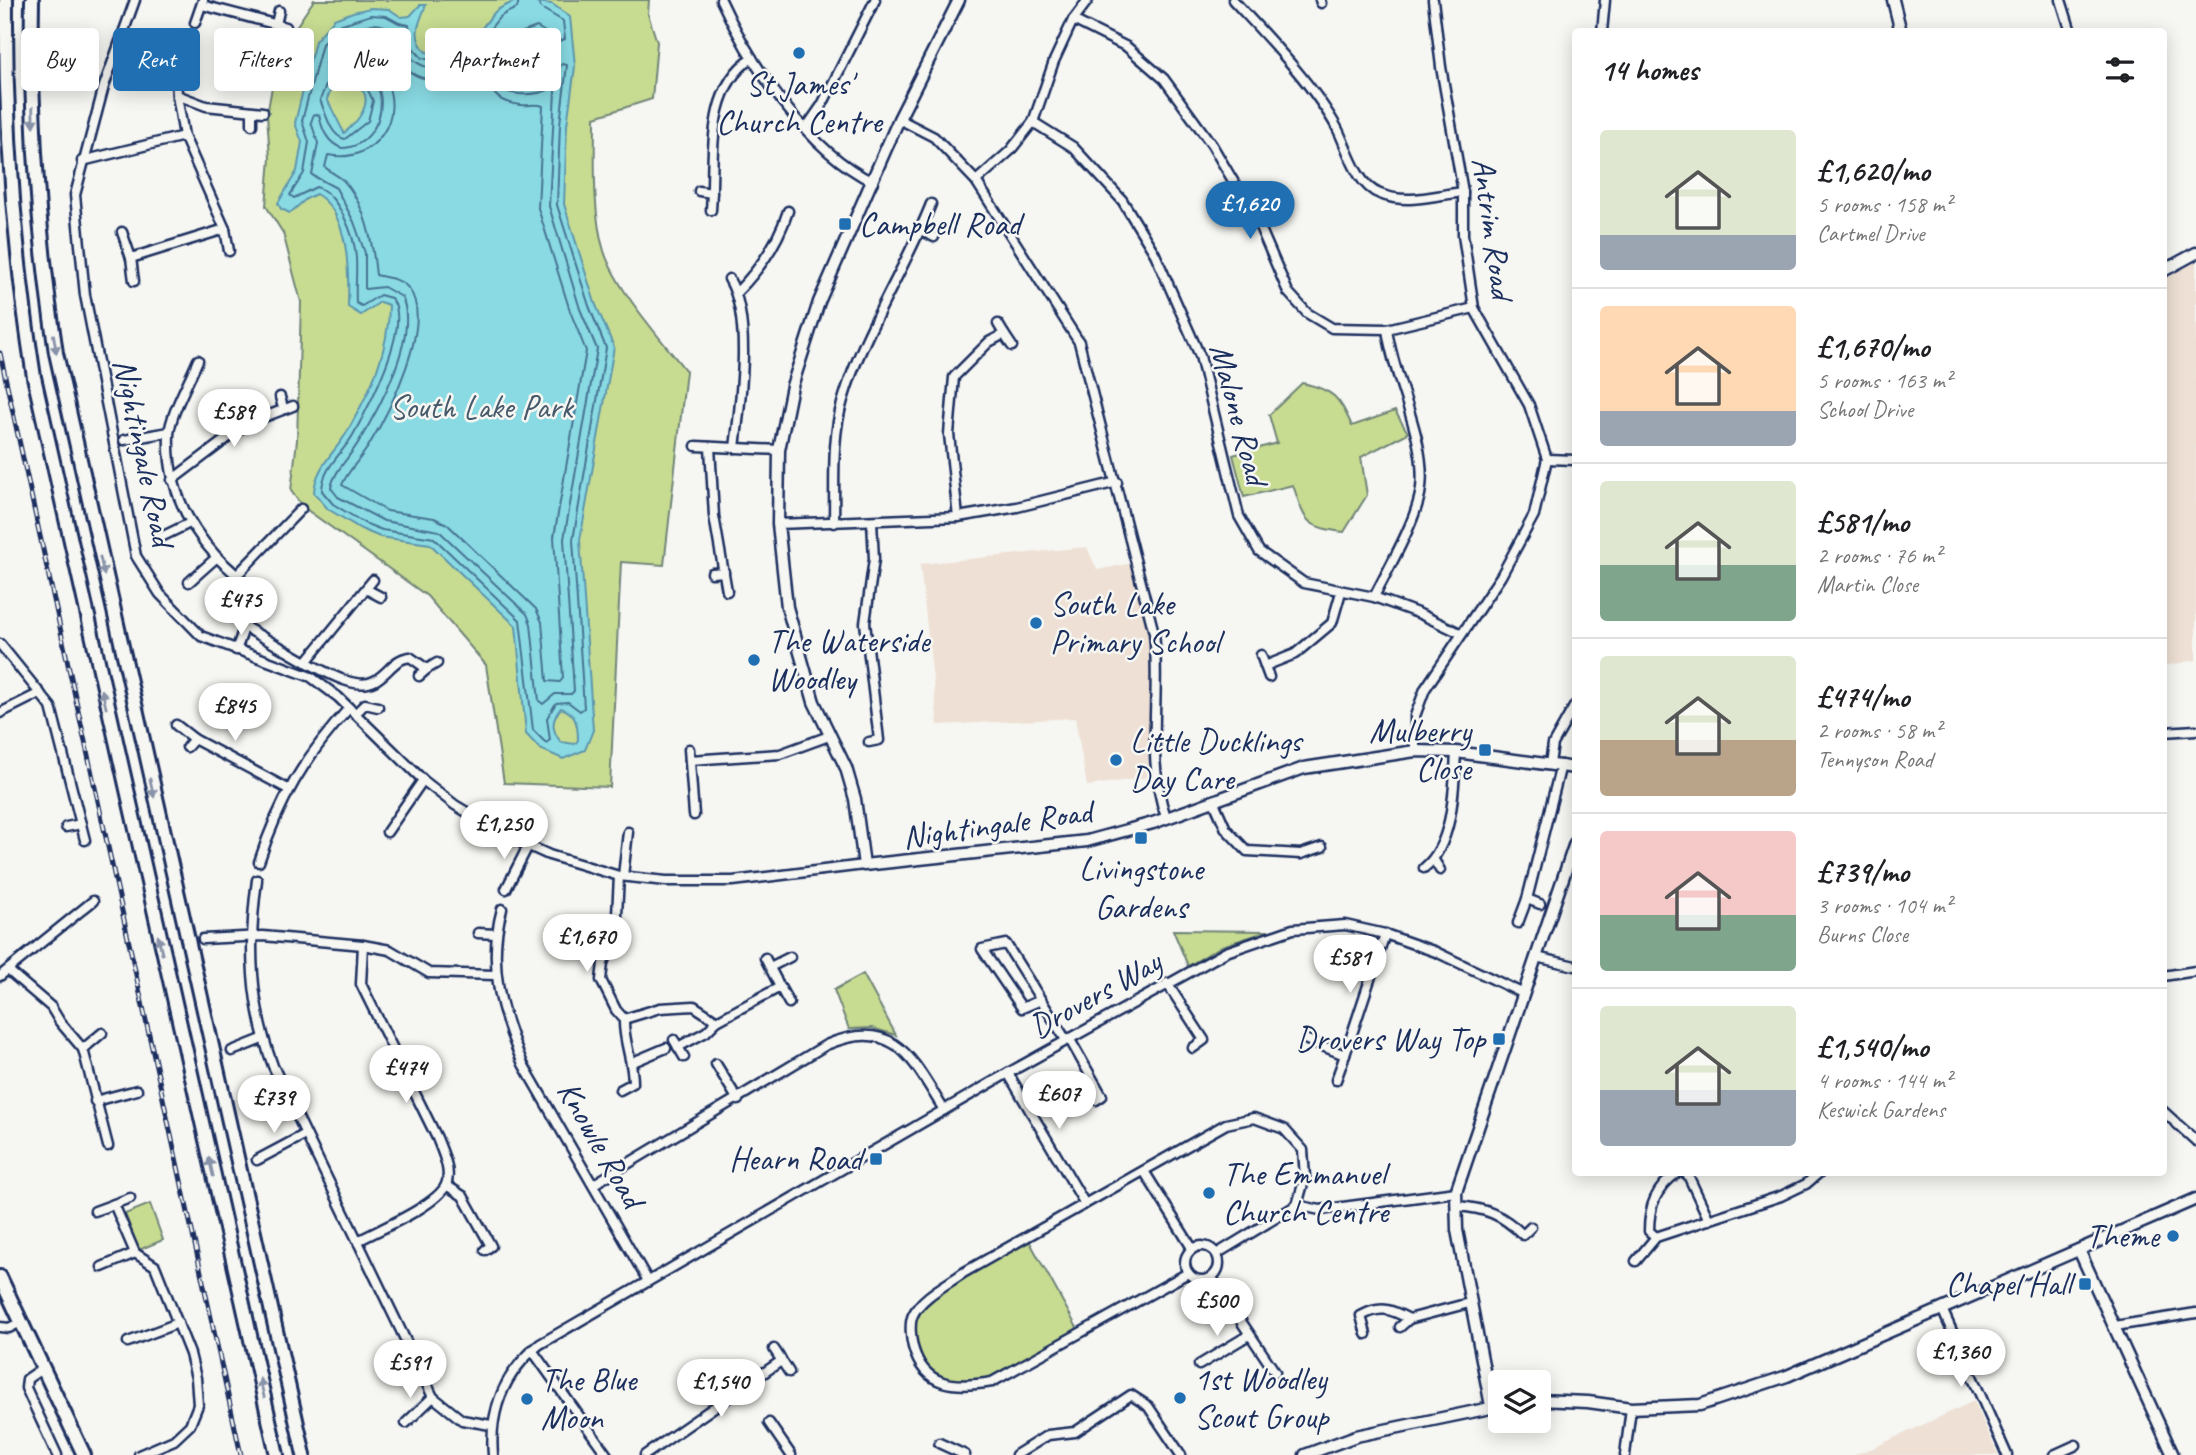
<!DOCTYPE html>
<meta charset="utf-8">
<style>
:root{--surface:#fff;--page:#f6f6f6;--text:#202124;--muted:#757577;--line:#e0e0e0;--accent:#1f6fb2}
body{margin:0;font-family:Caveat,sans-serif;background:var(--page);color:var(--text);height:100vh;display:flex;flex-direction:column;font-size:26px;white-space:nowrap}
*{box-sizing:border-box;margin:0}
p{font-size:23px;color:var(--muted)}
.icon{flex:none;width:38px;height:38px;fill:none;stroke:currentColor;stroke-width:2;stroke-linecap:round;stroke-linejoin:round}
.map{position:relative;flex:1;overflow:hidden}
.side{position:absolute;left:1572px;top:28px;width:595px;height:1148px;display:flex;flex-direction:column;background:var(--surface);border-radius:7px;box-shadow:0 4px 18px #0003}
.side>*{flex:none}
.hud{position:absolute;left:21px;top:28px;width:665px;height:63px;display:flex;gap:14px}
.controls{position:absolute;left:1488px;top:1370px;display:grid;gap:14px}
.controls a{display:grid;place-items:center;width:63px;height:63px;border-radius:7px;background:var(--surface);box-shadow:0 4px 18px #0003;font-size:35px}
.price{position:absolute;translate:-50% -60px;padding:0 16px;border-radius:24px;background:#fff;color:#222;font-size:23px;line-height:46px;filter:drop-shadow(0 2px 4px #0008)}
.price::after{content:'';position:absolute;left:50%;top:42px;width:21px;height:16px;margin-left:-10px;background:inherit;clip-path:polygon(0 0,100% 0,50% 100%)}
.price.active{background:var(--accent);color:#fff}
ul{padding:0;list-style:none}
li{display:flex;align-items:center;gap:21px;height:175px;padding:0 28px}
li+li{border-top:2px solid var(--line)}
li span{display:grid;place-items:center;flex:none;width:196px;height:140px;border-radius:7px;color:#555}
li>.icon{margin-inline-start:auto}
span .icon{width:84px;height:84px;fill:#fffc;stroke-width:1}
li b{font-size:30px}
h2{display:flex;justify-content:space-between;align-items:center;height:84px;padding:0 28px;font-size:30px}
.tag{padding:0 24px;border-radius:7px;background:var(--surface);box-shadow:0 4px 18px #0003;font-size:24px;line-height:63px}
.tag.active{background:var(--accent);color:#fff}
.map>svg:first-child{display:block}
</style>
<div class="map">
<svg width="2196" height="1455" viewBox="0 0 2196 1455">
<rect width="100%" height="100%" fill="#f6f6f2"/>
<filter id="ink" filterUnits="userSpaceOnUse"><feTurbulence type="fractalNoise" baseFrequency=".0143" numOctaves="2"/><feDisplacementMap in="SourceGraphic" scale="14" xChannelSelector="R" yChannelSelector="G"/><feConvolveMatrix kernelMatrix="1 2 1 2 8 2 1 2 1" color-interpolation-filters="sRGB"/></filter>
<g filter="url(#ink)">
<g fill="#eee0d4">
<path d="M2196 256V660L2163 666V278Z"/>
<path d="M1087 547 1097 570 1133 563 1156 675V704L1148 741 1149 777 1087 786 1075 718 938 725 920 564Z"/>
<path d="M1974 1401 1998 1455H1854L1873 1448Z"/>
</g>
<g fill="#c7db91" stroke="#718578" stroke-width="2">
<path d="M314 0H649L648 14 657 42 652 99 595 117C595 157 592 213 604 251 616 289 661 339 686 371L664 565 621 562 610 787 504 783 486 665 427 596 303 507 291 491 297 440 301 302 283 233 266 206 270 158 267 115 275 70 294 30Z"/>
<path d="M1302 383C1334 390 1339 397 1352 426L1395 411 1408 433 1361 457 1367 495 1344 532C1304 528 1305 520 1293 485L1244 497 1233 455 1277 443 1269 415Z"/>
<path d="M1173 930 1268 931 1222 946 1188 966Z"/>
<path d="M863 974 896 1035 872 1028 849 1029 834 990Z"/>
<path d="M150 1204 163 1240 139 1250 125 1214Z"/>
<path d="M1027 1237 1080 1333 992 1382 937 1380 917 1362 913 1315 930 1296Z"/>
</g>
<path fill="#89dae3" stroke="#5d96ae" stroke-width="2" fill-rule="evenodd" d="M518 0 552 4 570 17 575 66 567 125 564 204 595 303 614 347 580 540 593 730 585 750 563 759 540 749 526 734 516 626 430 544 380 537 361 529 328 509 314 493C315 467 335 453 347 432 370 391 389 353 389 305L380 302 361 315 348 307C349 274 350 213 316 194L306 199 290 213 281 209 278 203 297 171 302 142 295 123 315 41 334 19 353 12 371 8 389 9 401 17 410 16 420 5H426C419 23 411 36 426 52 470 56 468 44 493 14 498 7 510 4 518 0ZM536 34 552 43 557 56C547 78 532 81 510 75V48ZM334 82C378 81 371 112 344 133L327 99ZM561 708C576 713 578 725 578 740L575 744 561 742C551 730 551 720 561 708Z"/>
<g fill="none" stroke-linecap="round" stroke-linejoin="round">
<g stroke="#477393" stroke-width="2">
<path d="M519 0 517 8C511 11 502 14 498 19 474 49 466 69 422 58L412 47 409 25 399 23 386 16 371 15 339 25 322 44 302 121 309 142 304 173 290 195 294 198 316 187C338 193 355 236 356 258 357 273 355 288 356 303L362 306 380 295 391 298C414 322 367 410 353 435 342 454 322 468 322 491L333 504 364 523 382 530 434 538 520 620 533 730 546 743 550 740 547 718 556 703 568 702 580 711 584 708 573 540 606 348 589 306 557 205 560 124 567 65 562 64C543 98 492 96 503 46L515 35 537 27 560 41 565 39 563 21 541 8 538 0"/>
<path d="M372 24C414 25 392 64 437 69 444 70 451 71 459 69 471 64 480 55 490 49 495 57 491 71 496 81 504 99 537 96 552 88L555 91 549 206 580 309 597 349 564 539 574 691 571 694H555L543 704 539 701 531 624 527 614 439 531 384 521 338 497 331 488C334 471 349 458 358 443 379 409 419 336 402 297L384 287 365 289V253L354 222 336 188 312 175 318 143 311 122 314 114 319 115C322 129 327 143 342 148 389 147 403 57 329 67L326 64C332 37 347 30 372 24Z"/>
<path d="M380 35C392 42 391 50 399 61 421 90 452 79 481 71 493 90 492 102 521 105 529 106 536 103 543 106L538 208 570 311 586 351 554 537 563 678 560 682 547 681 542 622 536 609 447 524 434 518 387 511 342 485C347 471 361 459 369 445 388 414 435 323 409 289 401 278 387 278 376 275 373 244 366 204 343 180 337 175 330 172 325 167L328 155C375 165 408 116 383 75 372 57 352 62 341 52L350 41Z"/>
<path d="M334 75C356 75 365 80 373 101L368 121 345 139C330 136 326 113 320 100L328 80Z"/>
</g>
<defs>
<g id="minor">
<path d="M135 0 104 86 75 195 85 295 136 556 160 594 201 636 311 677 338 697 423 780 455 805 505 835 549 855 619 876 666 881H733L864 865"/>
<path d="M721 0C750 64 808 151 873 182"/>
<path d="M1233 0C1267 37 1313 84 1337 128 1348 149 1356 185 1380 194 1407 205 1435 195 1463 192"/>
<path d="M1320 0 1321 3"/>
<path d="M2061 0 2071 32"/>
<path d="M202 5 286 27"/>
<path d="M1073 20 1127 47 1164 79 1212 145 1260 227 1288 292 1307 313 1332 328 1387 329 1474 308"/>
<path d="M195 23 203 0"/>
<path d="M276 24 279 11"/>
<path d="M1602 32 1605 0"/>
<path d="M176 78 177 95"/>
<path d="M252 113V125"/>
<path d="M899 119 934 137 976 181 1079 342 1154 633C1161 695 1145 758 1166 817"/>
<path d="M1033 122 1073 147 1122 200 1155 254 1200 356 1239 516 1259 551 1304 583 1374 597 1420 614 1460 633"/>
<path d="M806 128 822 105 875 0"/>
<path d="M184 136 177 95 206 106 263 112"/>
<path d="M82 161 184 136 225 229 229 251"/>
<path d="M976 181 1010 151 1033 122 1054 61 1073 20 1088 0"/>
<path d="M699 191 712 193"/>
<path d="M711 210C715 159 704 90 752 58"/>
<path d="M921 230 934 237"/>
<path d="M122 232 131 258 225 229"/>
<path d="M131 258 134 281"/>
<path d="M729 279C753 319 740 402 735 448"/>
<path d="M737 292C761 268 778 243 788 211"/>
<path d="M998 324 1004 334"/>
<path d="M198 360C190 380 170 414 169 435 167 481 185 522 216 556 226 567 239 574 244 588 251 610 244 630 236 650"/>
<path d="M280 397 283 408"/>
<path d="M124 440 169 432"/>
<path d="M696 446 779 450"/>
<path d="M710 447 714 516 727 591"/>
<path d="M1547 459 1575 460"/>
<path d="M172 480 246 424 293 406"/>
<path d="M958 517 949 434 954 377 989 342 1004 334 1012 346"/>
<path d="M834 523C835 483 831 439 843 400 863 332 905 270 931 204"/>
<path d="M778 524 958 517 1017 507 1117 482"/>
<path d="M157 539 190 523"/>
<path d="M712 573 724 572"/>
<path d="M237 575 301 509"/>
<path d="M189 582 217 557"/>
<path d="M366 589 381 597"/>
<path d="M1374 597C1388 569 1418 518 1421 488 1427 438 1393 379 1387 329"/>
<path d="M245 627 306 662 373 580"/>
<path d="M0 644 51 707 85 840"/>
<path d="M1261 655 1265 666 1295 654 1332 623 1341 592"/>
<path d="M306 662C323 670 355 691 374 681 389 673 393 659 410 657L427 669 419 676"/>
<path d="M1265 666 1269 677"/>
<path d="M427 669 437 663"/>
<path d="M0 713 40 693"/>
<path d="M355 714 365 704 378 707"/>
<path d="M176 725 194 739"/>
<path d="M2163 732 2196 730"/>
<path d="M869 742 879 740 865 623 874 559 872 522"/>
<path d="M187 747 194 739 288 789"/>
<path d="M689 749 694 815"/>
<path d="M1415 751V716L1425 689 1501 576 1534 515 1547 459 1529 405 1474 308 1463 235V192L1441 67 1433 0"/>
<path d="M690 760 780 754 829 736"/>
<path d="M1550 763 1553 744 1575 705"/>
<path d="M1214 802 1226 829 1247 851 1301 854 1322 847"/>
<path d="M66 827 81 824"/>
<path d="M387 832 423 780"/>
<path d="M1434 860 1440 870"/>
<path d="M259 862C279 800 305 757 349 708"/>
<path d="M1424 868C1454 844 1454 787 1456 752"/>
<path d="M619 876 616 935 603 963 601 980 616 1010 624 1019C623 1041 633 1060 633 1083L620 1090"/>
<path d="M623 876 628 832"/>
<path d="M257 880C248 945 250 1004 273 1066L433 1397 462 1420 491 1425"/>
<path d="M506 889 528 846"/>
<path d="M1527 899 1540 904"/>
<path d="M502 909C487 964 501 1013 523 1064L648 1281"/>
<path d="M1518 923 1527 899 1561 765"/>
<path d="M478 933 495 934"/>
<path d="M203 939 263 936 363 945 390 950 429 973 495 975"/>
<path d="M1536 957 1575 966"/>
<path d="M770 967 790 957"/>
<path d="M9 971 51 1007 60 1022 83 1049 108 1146"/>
<path d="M0 976 93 901"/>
<path d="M2163 976 2196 971"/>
<path d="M1167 983 1204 1040 1193 1048"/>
<path d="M780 987 789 1003"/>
<path d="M1041 1000 1022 1008 982 949 1006 944 1066 1040"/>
<path d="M624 1019 660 1008 694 1006 717 1021"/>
<path d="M1069 1038 1102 1096 1096 1100"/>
<path d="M674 1040 684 1057"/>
<path d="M1307 1040 1345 1055 1385 934"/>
<path d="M678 1047 706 1032 717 1021 780 987 765 958"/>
<path d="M83 1049 102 1033"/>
<path d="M232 1051 262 1039"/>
<path d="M633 1062 666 1048"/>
<path d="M716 1064 738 1100"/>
<path d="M1008 1073 1085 1204"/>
<path d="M1336 1080 1345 1055"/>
<path d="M95 1101 137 1090"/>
<path d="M2163 1111 2196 1141"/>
<path d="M257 1160 304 1135"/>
<path d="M1144 1171 1192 1248"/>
<path d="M1680 1172 1687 1173 1709 1220"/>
<path d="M594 1184 826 1045C895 1016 912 1059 944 1110"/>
<path d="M446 1185 463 1196 491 1246 485 1250"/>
<path d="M130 1198 114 1204 135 1253 155 1266 190 1354 196 1378 198 1405 190 1425 174 1440 139 1455"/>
<path d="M1456 1206C1485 1208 1502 1214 1523 1235L1531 1227"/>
<path d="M95 1211 114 1204"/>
<path d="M1656 1237 1649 1231C1649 1205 1656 1188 1678 1172"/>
<path d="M358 1241C378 1230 436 1206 446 1185 452 1171 442 1151 437 1138L361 984 363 945"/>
<circle cx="1202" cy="1263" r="17"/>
<path d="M1218 1253 1297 1205 1320 1210 1456 1192"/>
<path d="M1636 1261 1656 1237 1781 1196 1806 1184 1820 1172"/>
<path d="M102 1267 135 1253"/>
<path d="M1188 1273 992 1382C956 1388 924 1388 913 1347 911 1339 909 1323 913 1315 921 1297 948 1284 963 1273L1226 1124 1254 1118 1284 1129 1303 1150 1305 1177 1297 1205"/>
<path d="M1212 1278 1275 1372"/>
<path d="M1943 1311 2007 1455"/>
<path d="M2115 1326 2196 1313"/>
<path d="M0 1327 9 1328 21 1322"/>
<path d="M1400 1327 1409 1319"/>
<path d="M1366 1334 1361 1316C1380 1305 1391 1309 1409 1319L1469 1303"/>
<path d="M128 1342 178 1323"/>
<path d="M774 1349 789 1372"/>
<path d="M532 1350 607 1455"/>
<path d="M1199 1365 1249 1335"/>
<path d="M43 1368 27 1379 26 1388 57 1455"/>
<path d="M406 1423 433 1397"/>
<path d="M769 1423 791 1455"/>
<path d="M939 1443 965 1455"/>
<path d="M493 1455C489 1410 505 1372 540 1344L1008 1073 1226 952 1293 929 1345 925 1385 934 1436 952 1524 994"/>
<path d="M645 1455 781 1361"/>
<path d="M1016 1455 1048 1435 1075 1432 1131 1395 1148 1406 1181 1455"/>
<path d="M1625 1455 1631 1408"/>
<path d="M2054 1455 2076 1445"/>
</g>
<g id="tertiary">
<path d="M959 0 899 119 819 302 792 386 779 450 778 524 787 607 814 702 846 768 855 799 864 865 1087 841 1153 823 1304 768 1415 751 1456 752 1575 768"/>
<path d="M1893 0 1901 32"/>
<path d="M2163 271 2196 253"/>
<path d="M2079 1250 2173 1455"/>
<path d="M1538 1400 1588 1402 1631 1408 1700 1405 1787 1376 2196 1199"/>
<path d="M1491 1406 1457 1230 1456 1192 1575 843"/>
<path d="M1305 1455 1356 1436 1500 1406"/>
</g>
<g id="primary">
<path d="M6 0C5 127 14 251 34 377L277 1455"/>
<path d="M32 0C30 118 38 236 56 353L304 1455"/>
<path d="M0 1277 84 1455"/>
</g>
</defs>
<use href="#minor" stroke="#1b2f5e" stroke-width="13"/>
<use href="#tertiary" stroke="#1b2f5e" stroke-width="15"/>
<use href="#primary" stroke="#1b2f5e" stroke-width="18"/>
<use href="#minor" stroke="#f6f6f2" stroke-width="8"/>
<use href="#tertiary" stroke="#f6f6f2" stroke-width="10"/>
<use href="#primary" stroke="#f6f6f2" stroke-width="12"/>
<defs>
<path id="rail" d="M0 353 241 1455"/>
</defs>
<use href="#rail" stroke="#1b2f5e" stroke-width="5"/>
<use href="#rail" stroke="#f6f6f2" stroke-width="2.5" stroke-dasharray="8" stroke-linecap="butt"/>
</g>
<defs><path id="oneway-solid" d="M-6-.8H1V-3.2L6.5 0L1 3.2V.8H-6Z" transform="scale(1.75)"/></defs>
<g fill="#8892a8">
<use href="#oneway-solid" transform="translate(33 117) rotate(88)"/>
<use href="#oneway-solid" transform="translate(55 344) rotate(81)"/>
<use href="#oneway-solid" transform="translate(102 566) rotate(77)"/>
<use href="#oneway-solid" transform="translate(104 699) rotate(-103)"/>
<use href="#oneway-solid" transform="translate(152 788) rotate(77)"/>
<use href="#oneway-solid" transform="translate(160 945) rotate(-103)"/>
<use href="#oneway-solid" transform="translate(211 1167) rotate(-103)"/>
<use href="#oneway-solid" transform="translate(262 1388) rotate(-103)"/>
</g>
</g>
<g fill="#1f6fb2" stroke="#f6f6f2" stroke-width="2.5">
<circle cx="799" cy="53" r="7"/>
<rect x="838" y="217" width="14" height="14" rx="3.5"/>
<circle cx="1036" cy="623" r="7"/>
<circle cx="754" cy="660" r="7"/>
<rect x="1478" y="743" width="14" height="14" rx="3.5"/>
<circle cx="1116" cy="760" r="7"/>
<rect x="1134" y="831" width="14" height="14" rx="3.5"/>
<rect x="1492" y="1032" width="14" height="14" rx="3.5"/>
<rect x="869" y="1152" width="14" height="14" rx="3.5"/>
<circle cx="1209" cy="1193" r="7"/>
<circle cx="2173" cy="1236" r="7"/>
<rect x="2078" y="1277" width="14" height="14" rx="3.5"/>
<circle cx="1180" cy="1398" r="7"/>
<circle cx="527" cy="1399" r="7"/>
</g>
<g text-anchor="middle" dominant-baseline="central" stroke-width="5" stroke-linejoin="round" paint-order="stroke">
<g font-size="33" fill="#1b2f5e" stroke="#f6f6f2" text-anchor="start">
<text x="799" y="84" text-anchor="middle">St James'<tspan x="799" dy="38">Church Centre</tspan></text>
<text x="859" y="224">Campbell Road</text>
<text x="1050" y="604">South Lake<tspan x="1050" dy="38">Primary School</tspan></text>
<text x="768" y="641">The Waterside<tspan x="768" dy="38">Woodley</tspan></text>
<text x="1471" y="731" text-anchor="end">Mulberry<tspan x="1471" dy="38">Close</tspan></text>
<text x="1130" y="741">Little Ducklings<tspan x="1130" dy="38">Day Care</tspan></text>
<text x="1141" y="869" text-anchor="middle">Livingstone<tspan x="1141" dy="38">Gardens</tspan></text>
<text x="1485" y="1039" text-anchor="end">Drovers Way Top</text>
<text x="862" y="1159" text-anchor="end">Hearn Road</text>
<text x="1223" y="1174">The Emmanuel<tspan x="1223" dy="38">Church Centre</tspan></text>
<text x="2159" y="1236" text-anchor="end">Theme</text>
<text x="2071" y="1284" text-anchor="end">Chapel Hall</text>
<text x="1194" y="1379">1st Woodley<tspan x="1194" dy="38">Scout Group</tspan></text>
<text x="541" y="1380">The Blue<tspan x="541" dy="38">Moon</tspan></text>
</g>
<g font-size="33" fill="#1b2f5e" stroke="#f6f6f2">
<text transform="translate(1493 228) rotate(82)">Antrim Road</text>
<text transform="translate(1239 414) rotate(75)">Malone Road</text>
<text transform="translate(144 452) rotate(78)">Nightingale Road</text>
<text transform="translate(997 824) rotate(-8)">Nightingale Road</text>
<text transform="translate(1095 994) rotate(-29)">Drovers Way</text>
<text transform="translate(601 1144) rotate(60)">Knowle Road</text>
</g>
<g font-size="33" fill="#465a6b" stroke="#f6f6f2">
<text x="481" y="407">South Lake Park</text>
</g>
</g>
</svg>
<div class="controls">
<a><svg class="icon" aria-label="layers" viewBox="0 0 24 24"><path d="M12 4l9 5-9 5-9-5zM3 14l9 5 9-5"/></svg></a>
</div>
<b class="price active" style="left:1250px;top:241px">£1,620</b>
<b class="price" style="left:234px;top:449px">£589</b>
<b class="price" style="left:241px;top:637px">£475</b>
<b class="price" style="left:235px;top:743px">£845</b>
<b class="price" style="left:504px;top:861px">£1,250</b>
<b class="price" style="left:587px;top:974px">£1,670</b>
<b class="price" style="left:1350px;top:995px">£581</b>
<b class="price" style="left:406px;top:1105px">£474</b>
<b class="price" style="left:1059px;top:1131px">£607</b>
<b class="price" style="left:274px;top:1135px">£739</b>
<b class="price" style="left:1217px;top:1338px">£500</b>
<b class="price" style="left:1961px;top:1389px">£1,360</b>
<b class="price" style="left:410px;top:1400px">£591</b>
<b class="price" style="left:721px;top:1419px">£1,540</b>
<div class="hud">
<a class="tag">Buy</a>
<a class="tag active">Rent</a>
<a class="tag">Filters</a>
<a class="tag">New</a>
<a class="tag">Apartment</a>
</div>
<section class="side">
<h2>14 homes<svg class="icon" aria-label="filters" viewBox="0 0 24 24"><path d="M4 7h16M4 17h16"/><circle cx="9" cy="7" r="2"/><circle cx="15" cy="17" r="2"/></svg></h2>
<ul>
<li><span style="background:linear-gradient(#dfe7d0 75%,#9aa5b1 0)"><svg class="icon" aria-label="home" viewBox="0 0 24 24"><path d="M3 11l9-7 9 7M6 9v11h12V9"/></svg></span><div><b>£1,620/mo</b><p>5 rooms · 158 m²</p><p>Cartmel Drive</p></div></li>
<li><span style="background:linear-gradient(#ffd9b3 75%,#9aa5b1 0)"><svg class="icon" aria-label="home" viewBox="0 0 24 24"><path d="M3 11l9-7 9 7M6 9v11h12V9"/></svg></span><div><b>£1,670/mo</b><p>5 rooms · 163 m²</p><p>School Drive</p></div></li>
<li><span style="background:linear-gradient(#dfe7d0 60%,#7fa58c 0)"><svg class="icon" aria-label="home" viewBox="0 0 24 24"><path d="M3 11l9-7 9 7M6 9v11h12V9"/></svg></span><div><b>£581/mo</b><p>2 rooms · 76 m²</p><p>Martin Close</p></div></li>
<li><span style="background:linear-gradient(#dfe7d0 60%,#b9a48a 0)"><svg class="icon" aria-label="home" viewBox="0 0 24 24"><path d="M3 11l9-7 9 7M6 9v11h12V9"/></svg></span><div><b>£474/mo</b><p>2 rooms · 58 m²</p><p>Tennyson Road</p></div></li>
<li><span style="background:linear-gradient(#f6c9c9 60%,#7fa58c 0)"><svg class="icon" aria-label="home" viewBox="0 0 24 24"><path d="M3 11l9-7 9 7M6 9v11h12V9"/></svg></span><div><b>£739/mo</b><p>3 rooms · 104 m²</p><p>Burns Close</p></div></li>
<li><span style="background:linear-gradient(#dfe7d0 60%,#9aa5b1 0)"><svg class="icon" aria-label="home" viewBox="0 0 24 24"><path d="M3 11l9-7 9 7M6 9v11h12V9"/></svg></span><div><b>£1,540/mo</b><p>4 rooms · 144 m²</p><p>Keswick Gardens</p></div></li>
</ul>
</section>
</div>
